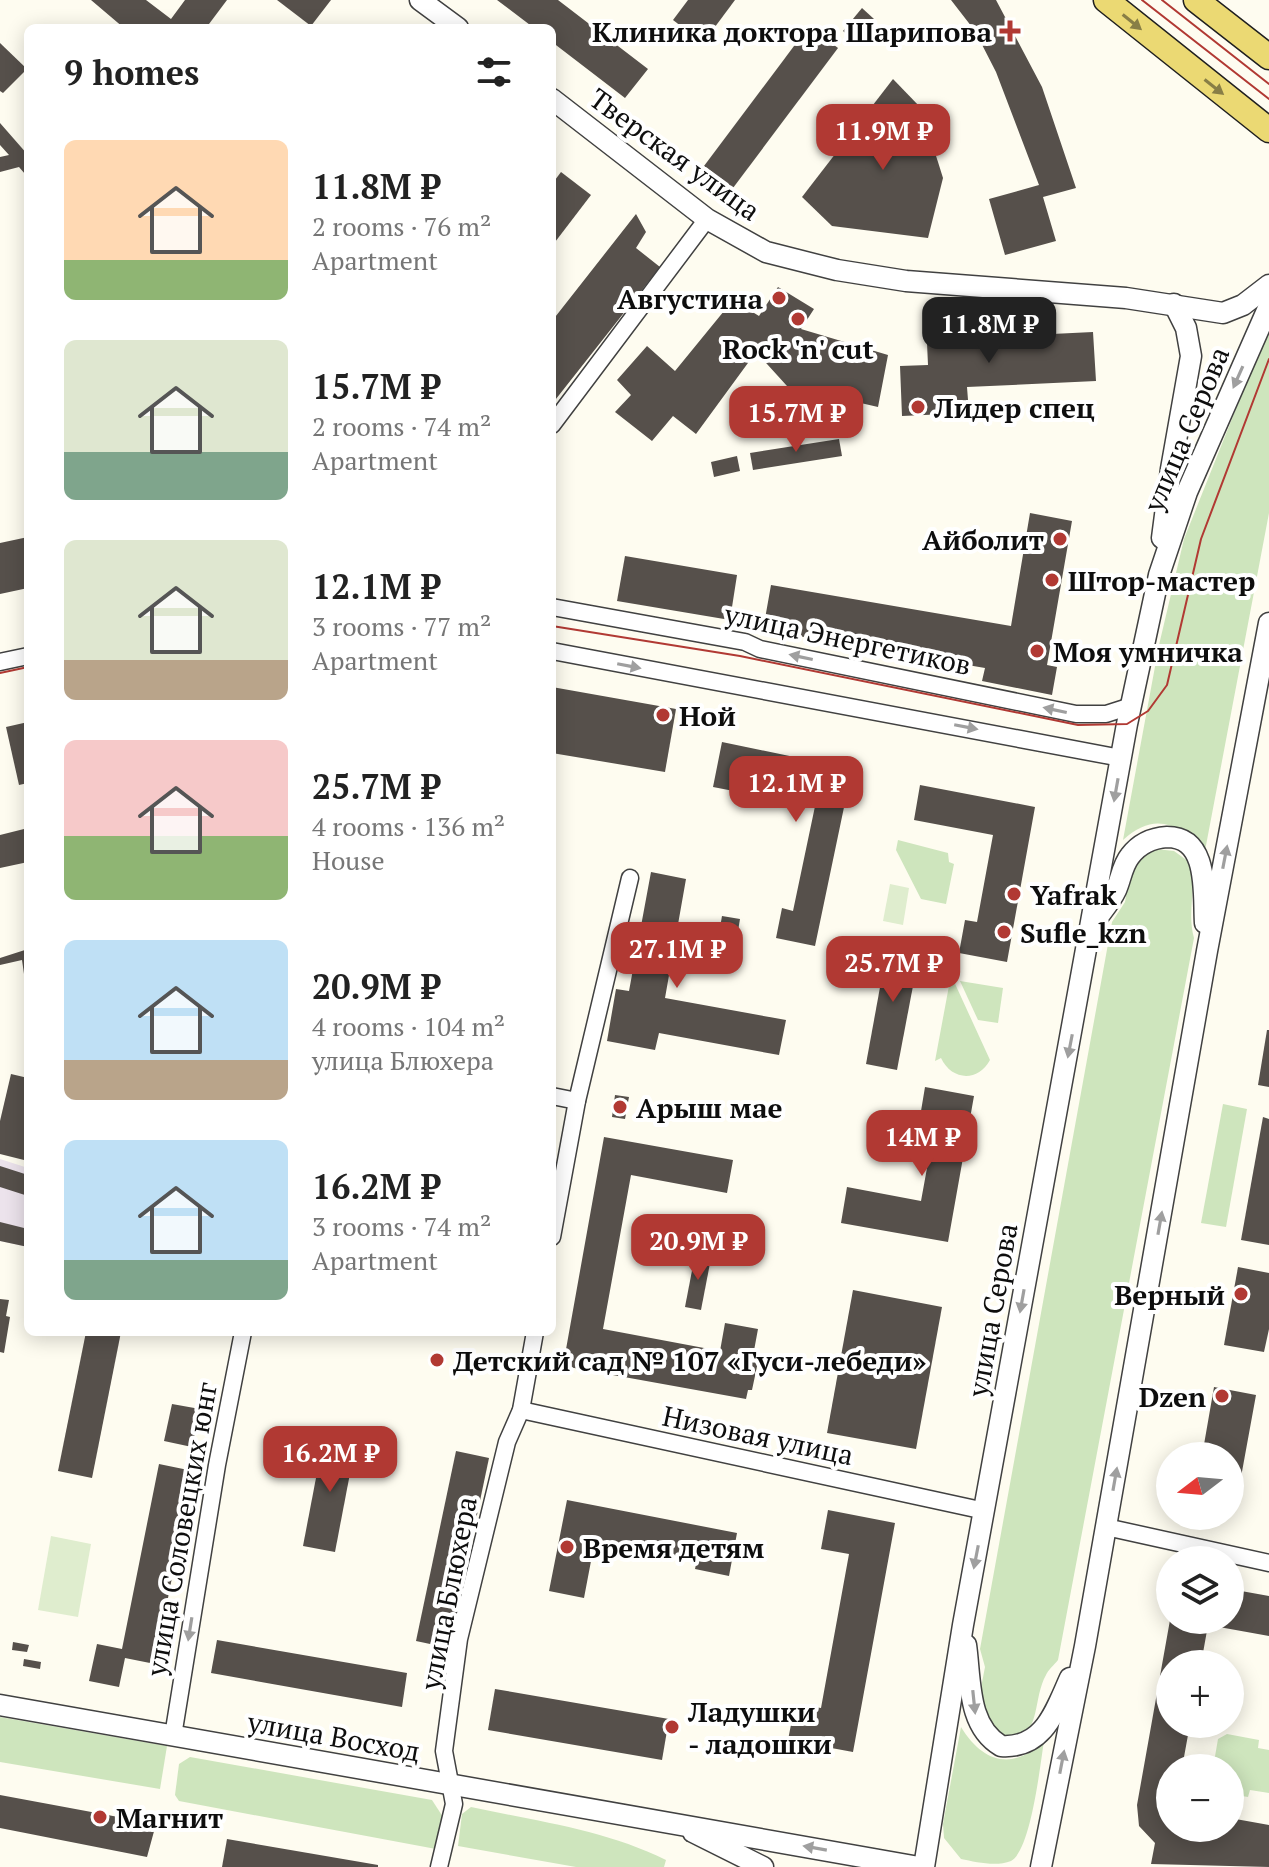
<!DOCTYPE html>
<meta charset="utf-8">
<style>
:root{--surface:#fff;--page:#f2f2f2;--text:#222;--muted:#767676;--accent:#b13933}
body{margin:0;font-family:"PT Serif",serif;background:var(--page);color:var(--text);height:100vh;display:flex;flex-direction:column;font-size:30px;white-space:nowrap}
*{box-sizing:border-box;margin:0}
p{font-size:26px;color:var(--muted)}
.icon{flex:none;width:44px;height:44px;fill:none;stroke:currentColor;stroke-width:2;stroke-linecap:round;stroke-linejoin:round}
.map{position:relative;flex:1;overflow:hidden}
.drawer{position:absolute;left:24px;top:24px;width:532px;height:1312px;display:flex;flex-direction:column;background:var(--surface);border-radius:12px;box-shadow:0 4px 20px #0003}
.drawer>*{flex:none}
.needle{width:52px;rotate:254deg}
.fabs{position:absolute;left:1156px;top:1442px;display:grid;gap:16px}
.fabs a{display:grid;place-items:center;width:88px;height:88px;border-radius:50%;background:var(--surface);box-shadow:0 4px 20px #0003;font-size:40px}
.price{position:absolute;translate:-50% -68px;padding:0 18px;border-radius:16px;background:var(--accent);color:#fff;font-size:26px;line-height:52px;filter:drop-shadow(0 2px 4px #0008)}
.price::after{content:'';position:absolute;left:50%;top:48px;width:24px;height:18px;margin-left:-12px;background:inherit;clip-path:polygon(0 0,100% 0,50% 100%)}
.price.active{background:#222;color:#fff}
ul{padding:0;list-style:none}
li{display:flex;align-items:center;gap:24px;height:200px;padding:0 40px}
li span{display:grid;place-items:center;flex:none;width:224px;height:160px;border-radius:12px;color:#555}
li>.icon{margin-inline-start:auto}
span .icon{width:96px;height:96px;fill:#fffc;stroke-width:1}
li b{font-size:34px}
h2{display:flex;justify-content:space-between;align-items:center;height:96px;padding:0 40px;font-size:34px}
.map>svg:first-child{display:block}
</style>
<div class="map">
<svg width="1269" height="1867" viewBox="0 0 1269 1867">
<rect width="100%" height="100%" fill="#fefcf0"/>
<path fill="#ece3ec" d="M0 1159 28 1168V1247L0 1241Z"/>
<g fill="#cee5bd">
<path d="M1269 326V513L1204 856C1181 824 1156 810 1123 840L1159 645 1184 539Z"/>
<path d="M898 840 948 853 949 862 954 864 946 904 921 899 896 850Z"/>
<path d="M1156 849 1174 851 1192 864C1196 889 1187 913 1194 938L1058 1660C1054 1665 1048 1670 1046 1675 1030 1703 1045 1752 991 1732L979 1698 985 1667 980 1649 1112 922 1125 902 1131 862Z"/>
<path d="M951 975 990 1060C978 1082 952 1081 941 1058L935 1061Z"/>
<path d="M960 981 1003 988 998 1023 978 1020Z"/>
<path d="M1223 1104 1247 1109 1226 1227 1201 1223Z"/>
<path d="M0 1717 167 1746 160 1789 0 1762Z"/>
<path d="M961 1727C983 1763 1013 1771 1044 1741 1040 1766 1031 1850 1011 1861 996 1867 976 1862 961 1859L944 1838 943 1824Z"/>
<path d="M1227 1734 1259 1740 1258 1748 1269 1750V1793L1250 1790 1248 1797 1230 1794V1768H1213L1218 1739Z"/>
<path d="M190 1757 432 1800 443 1817 436 1849 179 1801 175 1795 179 1764Z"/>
<path d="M471 1807C536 1821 606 1830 666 1860L664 1867H576L458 1846 462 1814Z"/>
</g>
<g fill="#dfedce">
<path d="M890 884 909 888 903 925 883 921Z"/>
<path d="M51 1536 91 1544 78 1617 38 1610Z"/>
</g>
<g fill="#56504b">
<path d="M91 0H146L171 19 185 0H227L206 28H124Z"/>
<path d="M277 0H331L311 26Z"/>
<path d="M497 0H558L648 69 625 98 552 42V28H534Z"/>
<path d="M688 0H735L703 43 673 20Z"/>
<path d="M951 0H996L1042 87 1076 188 1043 197 1056 241 1005 255 989 199 1039 185 996 72 975 31Z"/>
<path d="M862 8 874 19 855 41 843 31Z"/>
<path d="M809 26 838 48 733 188 704 166Z"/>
<path d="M0 43 27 69 3 93 0 91Z"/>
<path d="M893 79 921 108 943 178 928 238 832 226 802 197Z"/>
<path d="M0 123 28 155 25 174 19 167 0 172V157L9 155 0 145Z"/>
<path d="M561 172 591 195 552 246V184Z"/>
<path d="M636 214 646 232 636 248 660 267 552 404V321Z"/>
<path d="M778 287 814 309 801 329 888 355 878 407 787 386 756 352 696 434 673 416 652 441 615 412 631 395 617 380 647 346 675 371 733 300 759 316Z"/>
<path d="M971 319 972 338 1093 332 1096 381 967 387 969 413 902 416 900 366 928 365 926 321Z"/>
<path d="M839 439 842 456 753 470 750 453Z"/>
<path d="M737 456 740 471 714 477 711 462Z"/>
<path d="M1030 513 1072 521 1047 665 1057 667 1052 695 982 681 985 668 763 630 771 585 1011 626Z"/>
<path d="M28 537V588L0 594V543Z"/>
<path d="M625 556 737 575 730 620 617 601Z"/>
<path d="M552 687 676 709 665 772 552 753Z"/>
<path d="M28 722V783L19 785 6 727Z"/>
<path d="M722 742 852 769 815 946 776 938 782 908 793 911 818 792 747 778 744 793 713 787Z"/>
<path d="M920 785 1035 807 1007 962 959 953 965 920 977 922 993 835 914 820Z"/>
<path d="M28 828V862L0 868V835Z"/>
<path d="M651 872 686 879 665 998 786 1020 779 1055 659 1033 655 1050 607 1041 616 989 629 991Z"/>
<path d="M722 916 740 919 736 943 718 939Z"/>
<path d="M889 938 921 944 897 1070 866 1064Z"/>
<path d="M28 949V987L26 988 22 960 0 965V958Z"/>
<path d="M1267 1030H1269V1087L1258 1085Z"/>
<path d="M11 1074 28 1078V1161L0 1154V1121Z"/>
<path d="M925 1087 974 1096 948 1242 841 1223 847 1187 921 1201 937 1113 921 1111Z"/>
<path d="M615 1095 629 1097 625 1119 612 1117Z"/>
<path d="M1263 1117 1269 1119V1245L1241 1240Z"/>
<path d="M604 1137 733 1160 727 1193 631 1175 603 1329 720 1351 725 1323 758 1329 753 1356 759 1357 752 1390H748L746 1399 563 1366Z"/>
<path d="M0 1166 28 1175V1196L0 1187Z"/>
<path d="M0 1222 28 1229V1247L0 1241Z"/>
<path d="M695 1255 711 1258 701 1310 685 1307Z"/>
<path d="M1238 1267 1269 1273V1329L1264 1352 1224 1345Z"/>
<path d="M853 1290 942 1307 916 1449 827 1433Z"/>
<path d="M0 1299 9 1300 6 1316 10 1317 4 1353 0 1352Z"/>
<path d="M86 1332H121L92 1478 58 1471Z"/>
<path d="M1214 1387 1256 1395 1235 1510 1230 1509V1456H1202Z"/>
<path d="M172 1404 200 1409 192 1447 164 1441Z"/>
<path d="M324 1436 356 1442 335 1552 303 1546Z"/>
<path d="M456 1451 489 1458 449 1648 416 1641Z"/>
<path d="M159 1464 193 1471 155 1664 125 1658 119 1687 89 1681 97 1644 122 1649Z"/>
<path d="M567 1500 737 1533 729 1576 695 1569 697 1560 595 1540 584 1598 549 1591Z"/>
<path d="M828 1510 895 1523 853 1752 788 1740 795 1704 821 1708 849 1554 821 1549Z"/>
<path d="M1230 1589 1269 1596V1636L1208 1625 1201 1664H1170V1724H1190L1182 1768H1170V1828H1230V1818L1269 1825V1867L1151 1864 1155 1843 1139 1826 1137 1805 1170 1620H1230Z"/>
<path d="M217 1640 407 1673 402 1707 211 1673Z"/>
<path d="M13 1642 29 1645 27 1652 12 1650Z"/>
<path d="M24 1659 41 1662 40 1669 23 1666Z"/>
<path d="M495 1689 669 1719 662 1760 488 1730Z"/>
<path d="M0 1795 156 1824 147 1857 0 1828Z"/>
<path d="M227 1839 378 1865V1867H222Z"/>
</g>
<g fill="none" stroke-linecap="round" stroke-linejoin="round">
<defs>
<g id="minor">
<path d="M552 425 707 219"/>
<path d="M552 607 745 642 760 649 1076 714H1106L1131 706"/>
<path d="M552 651 1121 758"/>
<path d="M0 662 28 656"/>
<path d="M552 1096 577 1101"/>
<path d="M552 1237 577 1101 630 878"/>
<path d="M521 1410 985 1511"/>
<path d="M1106 1527 1269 1563"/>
<path d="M173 1736 217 1465 243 1332"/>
<path d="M439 1867 454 1804 444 1751 459 1639 507 1442 521 1410 535 1332"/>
</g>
<g id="tertiary">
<path d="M420 0 458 28"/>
<path d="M552 99 707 219 766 252 837 270 906 281 1126 298 1223 313 1243 305 1269 285"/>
<path d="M1162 538 1171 469 1191 356 1186 328 1174 304"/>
<path d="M1095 921C1102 911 1111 901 1116 890 1121 879 1122 866 1130 856 1139 844 1152 838 1167 837 1210 837 1203 895 1205 923"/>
<path d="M966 1645C971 1680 967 1726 1001 1746 1044 1749 1055 1711 1070 1678"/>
<path d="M0 1705 919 1867"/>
<path d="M693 1832 763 1867"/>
<path d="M924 1867 963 1625 1024 1290 1127 724 1159 575 1187 492 1269 306"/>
<path d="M1041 1867 1085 1646 1207 951 1269 623"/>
</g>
<g id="primary">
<path d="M1106 0 1269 130"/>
<path d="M1196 0 1269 57"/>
</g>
</defs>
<use href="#minor" stroke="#414141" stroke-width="19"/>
<use href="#tertiary" stroke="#414141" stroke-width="23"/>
<use href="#primary" stroke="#1f1f1f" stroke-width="27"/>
<use href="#minor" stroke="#fff" stroke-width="16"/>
<use href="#tertiary" stroke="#fff" stroke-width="20"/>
<use href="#primary" stroke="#ebd973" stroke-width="24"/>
<g stroke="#b13933" stroke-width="2">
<path d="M1142 0 1269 99"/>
<path d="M1162 0 1269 84"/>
<path d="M552 626 740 656 1078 725 1127 724 1148 711 1167 685 1201 539 1269 359"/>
<path d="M0 673 28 667"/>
</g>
</g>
<defs><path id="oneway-solid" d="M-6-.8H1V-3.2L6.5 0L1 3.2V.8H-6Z" transform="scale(2)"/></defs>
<g fill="#887e46">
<use href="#oneway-solid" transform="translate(1132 22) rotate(39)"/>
<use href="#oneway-solid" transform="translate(1214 87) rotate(38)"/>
</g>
<g fill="#9f9f9f">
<use href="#oneway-solid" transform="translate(1238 377) rotate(114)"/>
<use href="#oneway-solid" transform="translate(801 657) rotate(-168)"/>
<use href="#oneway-solid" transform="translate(629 666) rotate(11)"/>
<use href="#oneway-solid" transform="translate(1055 710) rotate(-168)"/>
<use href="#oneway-solid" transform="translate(966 727) rotate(11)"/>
<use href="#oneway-solid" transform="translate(1116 790) rotate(100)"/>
<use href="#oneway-solid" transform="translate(1225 857) rotate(-79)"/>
<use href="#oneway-solid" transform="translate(1070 1046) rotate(101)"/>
<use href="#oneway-solid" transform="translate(1160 1223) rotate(-80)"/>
<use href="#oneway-solid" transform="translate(1022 1301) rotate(100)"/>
<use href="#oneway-solid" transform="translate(1115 1479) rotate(-80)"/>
<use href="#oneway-solid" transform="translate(976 1557) rotate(101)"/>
<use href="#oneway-solid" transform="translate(190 1629) rotate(99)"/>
<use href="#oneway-solid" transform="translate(974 1702) rotate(84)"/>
<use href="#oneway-solid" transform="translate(1062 1762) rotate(-79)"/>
<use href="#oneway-solid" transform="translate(815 1848) rotate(-170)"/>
</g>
<g fill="#b13933" stroke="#fff" stroke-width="3">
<path d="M1006 19h8v8h8v8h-8v8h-8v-8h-8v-8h8z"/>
<circle cx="779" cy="298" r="8"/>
<circle cx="798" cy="319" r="8"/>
<circle cx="918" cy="407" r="8"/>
<circle cx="1060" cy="539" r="8"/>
<circle cx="1052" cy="580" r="8"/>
<circle cx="1037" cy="651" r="8"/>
<circle cx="663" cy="715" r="8"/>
<circle cx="1014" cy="894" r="8"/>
<circle cx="1004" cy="932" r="8"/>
<circle cx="620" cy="1107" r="8"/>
<circle cx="1241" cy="1294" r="8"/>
<circle cx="437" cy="1360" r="8"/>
<circle cx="1222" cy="1396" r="8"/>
<circle cx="567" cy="1547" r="8"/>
<circle cx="672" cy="1727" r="8"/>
<circle cx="100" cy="1817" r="8"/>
</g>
<g text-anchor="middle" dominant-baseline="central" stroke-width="8" stroke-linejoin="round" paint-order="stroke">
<g font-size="28" font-weight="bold" fill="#0e0e0e" stroke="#fff" text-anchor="start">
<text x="992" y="31" text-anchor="end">Клиника доктора Шарипова</text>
<text x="763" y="298" text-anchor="end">Августина</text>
<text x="798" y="348" text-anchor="middle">Rock 'n' cut</text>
<text x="934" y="407">Лидер спец</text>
<text x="1044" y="539" text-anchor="end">Айболит</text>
<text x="1068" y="580">Штор-мастер</text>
<text x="1053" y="651">Моя умничка</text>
<text x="679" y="715">Ной</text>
<text x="1030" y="894">Yafrak</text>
<text x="1020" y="932">Sufle_kzn</text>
<text x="636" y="1107">Арыш мае</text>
<text x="1225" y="1294" text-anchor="end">Верный</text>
<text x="453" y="1360">Детский сад № 107 «Гуси-лебеди»</text>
<text x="1206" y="1396" text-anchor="end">Dzen</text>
<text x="583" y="1547">Время детям</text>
<text x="688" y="1711">Ладушки<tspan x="688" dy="32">- ладошки</tspan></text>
<text x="116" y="1817">Магнит</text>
</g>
<g font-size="28" fill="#0e0e0e" stroke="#fff">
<text transform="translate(675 154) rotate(36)">Тверская улица</text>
<text transform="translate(1186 429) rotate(-67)">улица Серова</text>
<text transform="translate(848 639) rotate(12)">улица Энергетиков</text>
<text transform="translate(992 1310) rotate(-80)">улица Серова</text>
<text transform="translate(758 1435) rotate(12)">Низовая улица</text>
<text transform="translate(181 1529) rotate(-80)">улица Соловецких юнг</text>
<text transform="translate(448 1593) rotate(-79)">улица Блюхера</text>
<text transform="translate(334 1736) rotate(10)">улица Восход</text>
</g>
</g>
</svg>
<div class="fabs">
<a><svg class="needle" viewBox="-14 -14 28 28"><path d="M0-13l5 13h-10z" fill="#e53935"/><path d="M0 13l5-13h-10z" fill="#767676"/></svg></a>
<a><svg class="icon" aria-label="layers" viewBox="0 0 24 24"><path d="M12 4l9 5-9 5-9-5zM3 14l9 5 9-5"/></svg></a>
<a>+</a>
<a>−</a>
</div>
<b class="price" style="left:883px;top:172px">11.9M ₽</b>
<b class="price active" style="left:989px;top:365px">11.8M ₽</b>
<b class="price" style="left:796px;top:454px">15.7M ₽</b>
<b class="price" style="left:796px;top:824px">12.1M ₽</b>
<b class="price" style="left:677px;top:990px">27.1M ₽</b>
<b class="price" style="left:893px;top:1004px">25.7M ₽</b>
<b class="price" style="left:922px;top:1178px">14M ₽</b>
<b class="price" style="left:698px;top:1282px">20.9M ₽</b>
<b class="price" style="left:330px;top:1494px">16.2M ₽</b>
<section class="drawer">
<h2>9 homes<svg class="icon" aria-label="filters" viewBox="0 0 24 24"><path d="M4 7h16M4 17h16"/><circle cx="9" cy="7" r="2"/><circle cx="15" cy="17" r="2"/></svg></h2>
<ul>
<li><span style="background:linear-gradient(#ffd9b3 75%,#8fb573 0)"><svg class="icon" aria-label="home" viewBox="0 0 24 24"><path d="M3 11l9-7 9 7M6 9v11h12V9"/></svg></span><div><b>11.8M ₽</b><p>2 rooms · 76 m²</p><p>Apartment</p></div></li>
<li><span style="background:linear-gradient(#dfe7d0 70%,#7fa58c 0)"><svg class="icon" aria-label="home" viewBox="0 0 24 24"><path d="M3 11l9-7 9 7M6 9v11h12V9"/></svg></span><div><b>15.7M ₽</b><p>2 rooms · 74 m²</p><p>Apartment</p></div></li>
<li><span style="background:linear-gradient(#dfe7d0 75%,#b9a48a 0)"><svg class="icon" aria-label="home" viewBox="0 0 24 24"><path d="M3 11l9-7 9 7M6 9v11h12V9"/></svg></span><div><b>12.1M ₽</b><p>3 rooms · 77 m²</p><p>Apartment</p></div></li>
<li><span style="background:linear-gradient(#f6c9c9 60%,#8fb573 0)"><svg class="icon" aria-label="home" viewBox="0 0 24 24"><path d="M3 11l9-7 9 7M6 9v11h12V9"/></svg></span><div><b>25.7M ₽</b><p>4 rooms · 136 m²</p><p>House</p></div></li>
<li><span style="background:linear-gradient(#bfe0f5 75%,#b9a48a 0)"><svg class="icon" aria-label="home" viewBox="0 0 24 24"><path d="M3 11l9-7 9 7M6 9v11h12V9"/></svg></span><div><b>20.9M ₽</b><p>4 rooms · 104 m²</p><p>улица Блюхера</p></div></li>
<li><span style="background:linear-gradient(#bfe0f5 75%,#7fa58c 0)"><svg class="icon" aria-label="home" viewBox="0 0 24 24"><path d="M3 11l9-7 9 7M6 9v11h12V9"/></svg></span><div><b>16.2M ₽</b><p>3 rooms · 74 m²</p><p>Apartment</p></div></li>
</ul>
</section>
</div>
